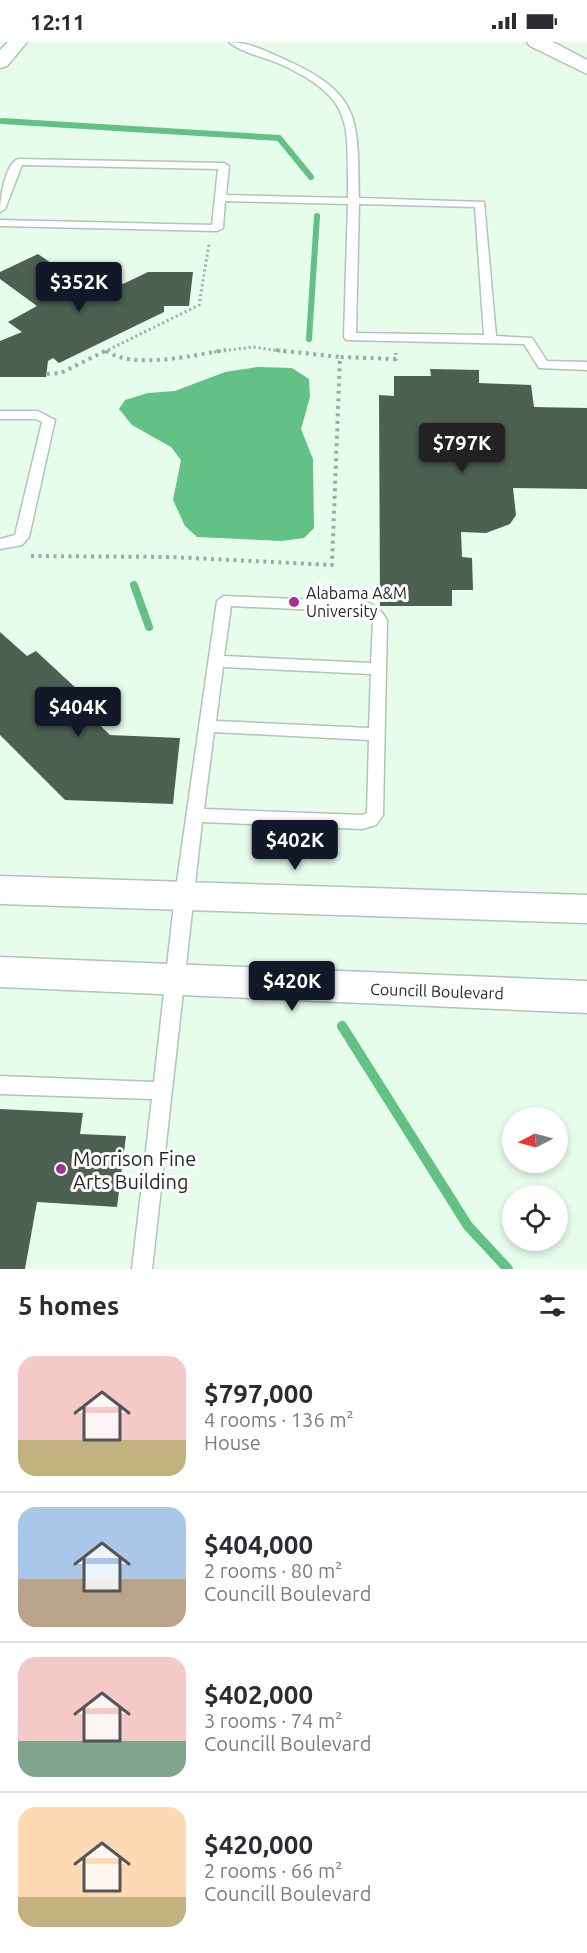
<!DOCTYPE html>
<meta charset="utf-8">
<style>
:root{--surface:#fff;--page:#f7f7f7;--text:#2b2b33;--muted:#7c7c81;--line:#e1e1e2;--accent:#111827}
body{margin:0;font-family:Ubuntu,sans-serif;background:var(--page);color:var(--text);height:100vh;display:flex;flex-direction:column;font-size:22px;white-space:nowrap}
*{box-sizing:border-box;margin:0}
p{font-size:20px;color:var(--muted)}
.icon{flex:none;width:33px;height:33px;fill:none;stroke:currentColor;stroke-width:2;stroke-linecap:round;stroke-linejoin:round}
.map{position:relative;height:1227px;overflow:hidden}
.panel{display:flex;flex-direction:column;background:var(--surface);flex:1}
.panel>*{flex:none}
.needle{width:39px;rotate:264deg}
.controls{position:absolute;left:502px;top:1065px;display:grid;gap:12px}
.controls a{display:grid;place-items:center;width:66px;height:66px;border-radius:50%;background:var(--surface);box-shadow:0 3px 9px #0003;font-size:30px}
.price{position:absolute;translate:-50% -51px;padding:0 14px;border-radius:6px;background:var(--accent);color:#fff;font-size:20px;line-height:39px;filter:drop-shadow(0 2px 3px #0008)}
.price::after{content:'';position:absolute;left:50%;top:36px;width:18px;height:14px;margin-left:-9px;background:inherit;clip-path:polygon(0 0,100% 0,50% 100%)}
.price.on{background:#222;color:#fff}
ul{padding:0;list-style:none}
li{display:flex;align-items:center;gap:18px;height:150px;padding:0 18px}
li+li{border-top:2px solid var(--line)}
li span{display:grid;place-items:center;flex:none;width:168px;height:120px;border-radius:18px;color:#555}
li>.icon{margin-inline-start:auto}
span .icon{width:72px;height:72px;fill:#fffc;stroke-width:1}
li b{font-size:26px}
h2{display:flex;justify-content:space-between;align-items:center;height:72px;padding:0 18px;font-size:26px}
.status{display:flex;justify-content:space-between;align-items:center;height:42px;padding:0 30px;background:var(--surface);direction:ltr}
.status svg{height:16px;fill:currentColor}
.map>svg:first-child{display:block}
</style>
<div class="status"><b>12:11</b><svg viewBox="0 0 49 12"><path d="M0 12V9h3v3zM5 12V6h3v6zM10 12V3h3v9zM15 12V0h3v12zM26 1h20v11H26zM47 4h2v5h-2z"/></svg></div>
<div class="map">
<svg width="587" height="1227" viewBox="0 0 587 1227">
<rect width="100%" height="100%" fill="#e6fdec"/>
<path fill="#63c185" d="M258 325 292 326 309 337 310 355 301 387 313 417 314 486 304 496 282 499 197 495 185 484 173 458 181 418 171 405 132 383 119 367 125 358 148 351 175 349 225 330Z"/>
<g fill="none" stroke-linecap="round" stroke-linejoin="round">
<g stroke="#63c185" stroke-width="6">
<path d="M2 79 279 96 311 135"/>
<path d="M309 297 317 174"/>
</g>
<path stroke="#63c185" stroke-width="8" d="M134 543 149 585"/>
<path stroke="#63c185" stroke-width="10" d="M342 984 468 1184 508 1227"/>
</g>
<g fill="#4d6153">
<path d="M38 212 89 247 112 235 123 242 148 230H193L189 264H164V270L59 321 53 316 48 319 46 335H0V299L22 290 8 280 37 264 0 237V230Z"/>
<path d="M430 327 479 328V341L531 343 534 365 587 366V447L513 446 516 473 510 482 486 491 461 490 462 515 472 516 473 548H452V564H380L379 353 394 354V334H431Z"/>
<path d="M0 590 27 614 36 609 93 662 83 667 110 693 180 696 173 762 65 758 0 693Z"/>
<path d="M0 1067 83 1071 80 1092 126 1094 117 1165 37 1160 25 1227H0Z"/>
</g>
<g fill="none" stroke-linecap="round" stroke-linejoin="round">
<defs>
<g id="service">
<path d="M229 0C249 0 268 10 286 18 364 53 357 80 359 156L484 160 496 294 532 296 547 319 587 320V328L539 326 524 302 346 298 344 295 348 162 225 159 223 186 217 189 0 184V178L212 183 218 127 22 123 5 167 0 170C0 157 5 122 18 117L224 121 229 124 226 153 348 156C347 81 356 57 280 22 264 15 242 11 229 0ZM359 162 475 165 484 293 356 291Z"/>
<path d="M0 369H38L55 378 29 495 22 503 0 507V497L15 493 42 380 36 377H0Z"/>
<path d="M224 554 366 560C376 563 382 569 387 578L383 773 376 783 362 787 202 780 152 1227H132L152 1057 0 1052V1034L154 1040 175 853 217 559ZM231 564 363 570 373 579 371 621 224 614ZM223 625 371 632 369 686 216 679ZM214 690 369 698 367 771 362 773 204 767Z"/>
</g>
<g id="minor">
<path d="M8 0H27L7 24 0 26V8Z"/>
<path d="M0 834 587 853V881L0 862Z"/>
<path d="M0 915 587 939V971L0 945Z"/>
</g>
<path id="tertiary" d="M527 0H553L587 18V32L530 4Z"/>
</defs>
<use href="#service" stroke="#afc5b5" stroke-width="3"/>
<use href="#minor" stroke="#afc5b5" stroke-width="3"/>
<use href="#tertiary" stroke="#afc5b5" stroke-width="3"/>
<g stroke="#9baca0" stroke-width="3" stroke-dasharray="2 3" stroke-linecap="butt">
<path d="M104 310 199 263 209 202"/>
<path d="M214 310 253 305 286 310"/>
</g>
<g stroke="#9baca0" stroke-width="4" stroke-dasharray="3 4.5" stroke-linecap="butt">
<path d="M276 308 340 315"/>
<path d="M106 309C136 328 192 313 226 308"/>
<path d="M47 332 61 331 107 308"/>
<path d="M31 514 171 515 332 523 340 315 396 317V311"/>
</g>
<use href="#service" fill="#fff" fill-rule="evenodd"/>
<use href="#minor" fill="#fff" fill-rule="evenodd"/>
<use href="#tertiary" fill="#fff" fill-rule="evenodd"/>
</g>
<g fill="#a03291" stroke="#fff" stroke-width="2">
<circle cx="294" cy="560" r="6"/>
<circle cx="61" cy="1127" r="6"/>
</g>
<g text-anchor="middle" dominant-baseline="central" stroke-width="6" stroke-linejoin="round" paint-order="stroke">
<g font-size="16" fill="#1f2822" stroke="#fff" text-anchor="start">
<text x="306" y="551">Alabama A&amp;M<tspan x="306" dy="18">University</tspan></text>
</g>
<g font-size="16" fill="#1f2822" stroke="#fff">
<text transform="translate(437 949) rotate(2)">Councill Boulevard</text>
</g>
<g font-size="20" fill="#1f2822" stroke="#fff" text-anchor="start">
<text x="73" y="1116">Morrison Fine<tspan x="73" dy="23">Arts Building</tspan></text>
</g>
</g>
</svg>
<div class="controls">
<a><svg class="needle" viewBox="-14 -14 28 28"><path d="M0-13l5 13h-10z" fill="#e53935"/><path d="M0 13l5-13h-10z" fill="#7c7c81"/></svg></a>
<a><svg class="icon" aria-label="locate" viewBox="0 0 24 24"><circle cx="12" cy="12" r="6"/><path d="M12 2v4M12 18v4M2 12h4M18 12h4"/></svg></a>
</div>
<b class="price" style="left:79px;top:271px">$352K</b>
<b class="price on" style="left:462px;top:432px">$797K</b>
<b class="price" style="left:78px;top:696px">$404K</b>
<b class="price" style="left:295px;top:829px">$402K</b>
<b class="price" style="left:292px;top:970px">$420K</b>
</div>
<section class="panel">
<h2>5 homes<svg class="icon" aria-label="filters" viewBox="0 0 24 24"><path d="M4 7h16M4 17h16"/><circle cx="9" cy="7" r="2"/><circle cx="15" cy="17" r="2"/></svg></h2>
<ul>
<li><span style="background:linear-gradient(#f6c9c9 70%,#c2b280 0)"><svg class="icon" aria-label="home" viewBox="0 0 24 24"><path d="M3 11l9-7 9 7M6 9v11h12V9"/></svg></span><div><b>$797,000</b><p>4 rooms · 136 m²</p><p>House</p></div></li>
<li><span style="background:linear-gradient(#a9c7e8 60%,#b9a48a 0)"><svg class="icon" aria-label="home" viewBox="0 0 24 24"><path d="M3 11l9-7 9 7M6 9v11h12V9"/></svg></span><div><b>$404,000</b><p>2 rooms · 80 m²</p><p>Councill Boulevard</p></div></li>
<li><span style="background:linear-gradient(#f6c9c9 70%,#7fa58c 0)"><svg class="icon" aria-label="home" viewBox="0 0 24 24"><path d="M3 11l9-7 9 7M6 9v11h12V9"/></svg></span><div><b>$402,000</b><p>3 rooms · 74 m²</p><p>Councill Boulevard</p></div></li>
<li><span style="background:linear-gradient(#ffd9b3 75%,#c2b280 0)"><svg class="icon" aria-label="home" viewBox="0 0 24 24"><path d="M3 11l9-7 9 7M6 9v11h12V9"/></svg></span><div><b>$420,000</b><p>2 rooms · 66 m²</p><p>Councill Boulevard</p></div></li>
</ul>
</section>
